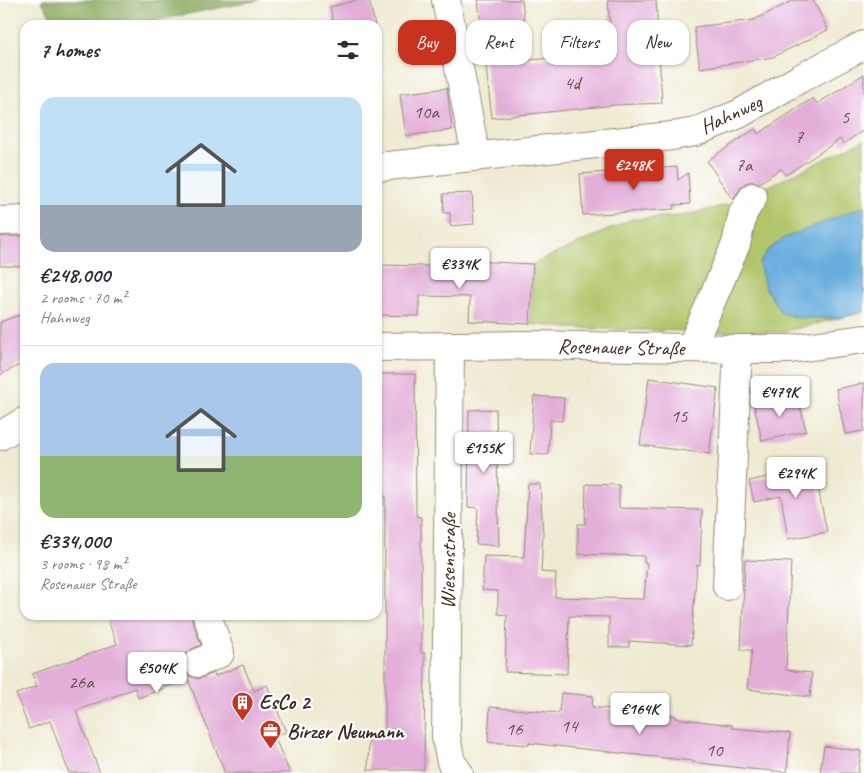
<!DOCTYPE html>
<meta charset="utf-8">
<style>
:root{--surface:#fff;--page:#f7f7f7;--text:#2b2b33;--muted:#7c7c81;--line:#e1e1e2;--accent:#c8321e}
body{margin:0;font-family:Caveat,sans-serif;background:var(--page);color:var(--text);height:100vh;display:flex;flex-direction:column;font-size:19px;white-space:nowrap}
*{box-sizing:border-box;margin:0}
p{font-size:16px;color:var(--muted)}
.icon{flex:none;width:28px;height:28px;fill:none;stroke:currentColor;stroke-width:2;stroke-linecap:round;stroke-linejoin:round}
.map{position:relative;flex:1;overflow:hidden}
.details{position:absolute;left:20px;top:20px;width:362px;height:600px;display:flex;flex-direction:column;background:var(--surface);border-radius:15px;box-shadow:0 1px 4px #0004}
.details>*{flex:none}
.banner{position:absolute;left:398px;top:20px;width:391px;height:45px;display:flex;gap:10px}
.price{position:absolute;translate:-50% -42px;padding:0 11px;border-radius:5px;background:#fff;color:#222;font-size:16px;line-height:32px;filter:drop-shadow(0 1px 2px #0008)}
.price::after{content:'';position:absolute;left:50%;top:30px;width:15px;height:11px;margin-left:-8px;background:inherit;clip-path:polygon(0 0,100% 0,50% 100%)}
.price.current{background:var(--accent);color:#fff}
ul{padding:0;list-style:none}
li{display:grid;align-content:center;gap:10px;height:265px;padding:0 20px}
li+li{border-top:1px solid var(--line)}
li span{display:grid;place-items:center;height:155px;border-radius:15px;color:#555}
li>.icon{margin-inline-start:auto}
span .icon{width:90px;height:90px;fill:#fffc;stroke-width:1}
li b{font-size:21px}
h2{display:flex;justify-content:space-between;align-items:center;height:60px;padding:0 20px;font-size:21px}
.pill{padding:0 18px;border-radius:15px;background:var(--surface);box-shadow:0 1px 4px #0004;font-size:18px;line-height:45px}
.pill.current{background:var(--accent);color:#fff}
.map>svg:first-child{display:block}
</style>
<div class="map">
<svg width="864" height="773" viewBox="0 0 864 773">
<rect width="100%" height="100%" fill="#fff"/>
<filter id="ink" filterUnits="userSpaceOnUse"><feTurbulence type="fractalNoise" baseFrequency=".02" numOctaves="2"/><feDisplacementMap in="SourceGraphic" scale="10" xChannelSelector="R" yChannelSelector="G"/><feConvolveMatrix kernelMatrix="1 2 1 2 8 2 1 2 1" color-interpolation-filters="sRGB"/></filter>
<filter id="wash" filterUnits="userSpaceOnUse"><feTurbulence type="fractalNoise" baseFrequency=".0096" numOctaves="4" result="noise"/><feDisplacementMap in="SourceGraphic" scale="20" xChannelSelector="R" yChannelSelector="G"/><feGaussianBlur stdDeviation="1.12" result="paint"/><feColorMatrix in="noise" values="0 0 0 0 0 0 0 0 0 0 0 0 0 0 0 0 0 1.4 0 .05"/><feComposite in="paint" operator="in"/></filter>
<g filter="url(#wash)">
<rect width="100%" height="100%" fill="#efead2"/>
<path fill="#b1c66a" stroke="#767844" d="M864 140V312L782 332H729L568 328 530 324 533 264 632 219 683 216 734 203Z"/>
<path fill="#8cab5e" stroke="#646a3e" d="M41 0H259L132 25H56Z"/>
<path fill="#67addd" stroke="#516c7e" d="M864 206V312L840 318H800L781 313 765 287 759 264 767 251 784 238Z"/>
<g id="blocks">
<g fill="#e3afd9">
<path d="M358 0H369L375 25H334L330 7Z"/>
<path d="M478 0H522L529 60 612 53 608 0H656L662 103 615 105 492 118Z"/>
<path d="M794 0H813L828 30 773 57 700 68 694 27 754 20Z"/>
<path d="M864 74V130L843 144 840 139 786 175 781 169 759 183 753 181 745 183 740 189 733 200 707 161 755 129 758 134 813 98 817 104Z"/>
<path d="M447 88 452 130 406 136 400 94Z"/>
<path d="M677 167 678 180 688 173 690 204 674 205V209L583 215 580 174Z"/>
<path d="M472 193 474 224 450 226V213H444L443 194Z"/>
<path d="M25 236V266H0V237Z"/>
<path d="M471 261 533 264 530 324 469 321 470 297 419 296V316L378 315V265L471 267Z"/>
<path d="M25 313V362L0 375V322Z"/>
<path d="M378 374H415L416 516 421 517V653H425L424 770H368L369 734H385V496H378Z"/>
<path d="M649 378 718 388 709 454 640 445Z"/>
<path d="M864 383V431L845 434 836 389Z"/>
<path d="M534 396 564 398 562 421 550 420 548 455 530 454Z"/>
<path d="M798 396 806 431 762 441 754 405Z"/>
<path d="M496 409 499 546 476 544 478 508 468 507 469 410Z"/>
<path d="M822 465 826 486 818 488 827 532 788 539 781 496 754 502 749 481Z"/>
<path d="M528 484H540L543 534 541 572 556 573 555 597 644 599 647 563H644V556L578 554V524H585L586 484 619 485V508L702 510 700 565H697L691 645 629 641V647H609V617L569 616 567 674 505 672 507 615 498 614V591L482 590 484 556 524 557Z"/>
<path d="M745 560 791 562 786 670 812 673 810 697 747 689 752 650H741Z"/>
<path d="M106 615H191L201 645 192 649 185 654 182 662 184 670 189 676 197 679 204 677 214 673 215 676 243 665 254 691 267 685 286 732 274 736 290 773H225L188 679 138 698 135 688 76 711 100 773H69L50 721 29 729 16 694 37 686 32 674 117 644Z"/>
<path d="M561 693 593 696 592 707 676 716 675 718 732 725V728L790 733 787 772 750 769 692 762V761L529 743V745L488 742 490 707 559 713Z"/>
<path d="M824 746 861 751 858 773H820Z"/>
</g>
</g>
</g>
<g filter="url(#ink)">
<use href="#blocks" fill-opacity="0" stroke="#958a78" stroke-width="1"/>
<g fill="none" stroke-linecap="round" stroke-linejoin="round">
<defs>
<g id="minor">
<path d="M446 0 476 157"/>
<path d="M378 167 672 136 695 132 739 114 799 79 864 45"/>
<path d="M0 221 25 220"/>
<path d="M450 346 446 737 451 762 459 773"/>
<path d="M378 347 528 345 738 349H790L864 339"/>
<path d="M691 348 736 244 743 213 753 197"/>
<path d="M0 436 25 421"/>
<path d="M727 586 738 349"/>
<path d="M198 663 220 653 207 615"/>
</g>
</defs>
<use href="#minor" stroke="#958a78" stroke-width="30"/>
<use href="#minor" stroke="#fff" stroke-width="28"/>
</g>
</g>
<defs>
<symbol id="building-pin" viewBox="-11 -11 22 30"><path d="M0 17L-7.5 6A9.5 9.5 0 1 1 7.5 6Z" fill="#c8321e" stroke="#fff"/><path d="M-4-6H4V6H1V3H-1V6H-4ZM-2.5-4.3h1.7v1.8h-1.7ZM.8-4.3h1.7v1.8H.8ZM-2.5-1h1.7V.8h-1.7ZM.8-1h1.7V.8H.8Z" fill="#fff"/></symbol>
<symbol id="office-pin" viewBox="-11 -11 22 30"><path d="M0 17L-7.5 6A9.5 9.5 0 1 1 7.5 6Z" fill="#c8321e" stroke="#fff"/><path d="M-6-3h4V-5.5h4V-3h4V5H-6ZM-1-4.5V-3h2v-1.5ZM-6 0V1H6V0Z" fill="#fff"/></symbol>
</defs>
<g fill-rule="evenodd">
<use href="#building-pin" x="230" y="690" width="25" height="34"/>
<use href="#office-pin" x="258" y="718" width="25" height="34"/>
</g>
<g text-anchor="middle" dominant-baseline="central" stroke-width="4.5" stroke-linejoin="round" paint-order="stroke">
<g font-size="19" fill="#654b4d">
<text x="572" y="83">4d</text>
<text x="426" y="112">10a</text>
<text x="845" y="117">5</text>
<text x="799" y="137">7</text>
<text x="744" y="165">7a</text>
<text x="679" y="416">15</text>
<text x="81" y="682">26a</text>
<text x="569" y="726">14</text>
<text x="514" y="729">16</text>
<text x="714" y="750">10</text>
</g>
<g font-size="21" fill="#3b2a1e" stroke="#fff">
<text transform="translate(731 114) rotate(-25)">Hahnweg</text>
<text transform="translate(621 347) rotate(1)">Rosenauer Straße</text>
<text transform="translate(448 561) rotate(-89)">Wiesenstraße</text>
</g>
<g font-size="21" font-weight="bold" fill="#3b2a1e" stroke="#fff" text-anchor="start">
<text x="259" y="702">EsCo 2</text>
<text x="287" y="731">Birzer Neumann</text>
</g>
</g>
</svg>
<b class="price current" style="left:634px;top:191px">€248K</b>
<b class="price" style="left:460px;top:290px">€334K</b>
<b class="price" style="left:780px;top:418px">€479K</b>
<b class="price" style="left:484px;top:474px">€155K</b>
<b class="price" style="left:796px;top:499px">€294K</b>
<b class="price" style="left:157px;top:694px">€504K</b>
<b class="price" style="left:640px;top:735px">€164K</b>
<div class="banner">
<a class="pill current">Buy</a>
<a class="pill">Rent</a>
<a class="pill">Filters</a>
<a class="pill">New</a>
</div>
<section class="details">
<h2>7 homes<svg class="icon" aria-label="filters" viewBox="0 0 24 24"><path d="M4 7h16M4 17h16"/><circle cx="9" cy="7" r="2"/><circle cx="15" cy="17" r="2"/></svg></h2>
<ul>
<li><span style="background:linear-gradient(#bfe0f5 70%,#9aa5b1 0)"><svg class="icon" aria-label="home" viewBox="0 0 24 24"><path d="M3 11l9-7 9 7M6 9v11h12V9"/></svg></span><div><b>€248,000</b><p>2 rooms · 70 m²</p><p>Hahnweg</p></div></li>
<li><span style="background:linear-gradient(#a9c7e8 60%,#8fb573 0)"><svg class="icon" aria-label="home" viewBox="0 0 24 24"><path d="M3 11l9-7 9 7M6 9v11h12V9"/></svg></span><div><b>€334,000</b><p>3 rooms · 98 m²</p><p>Rosenauer Straße</p></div></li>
</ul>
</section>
</div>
